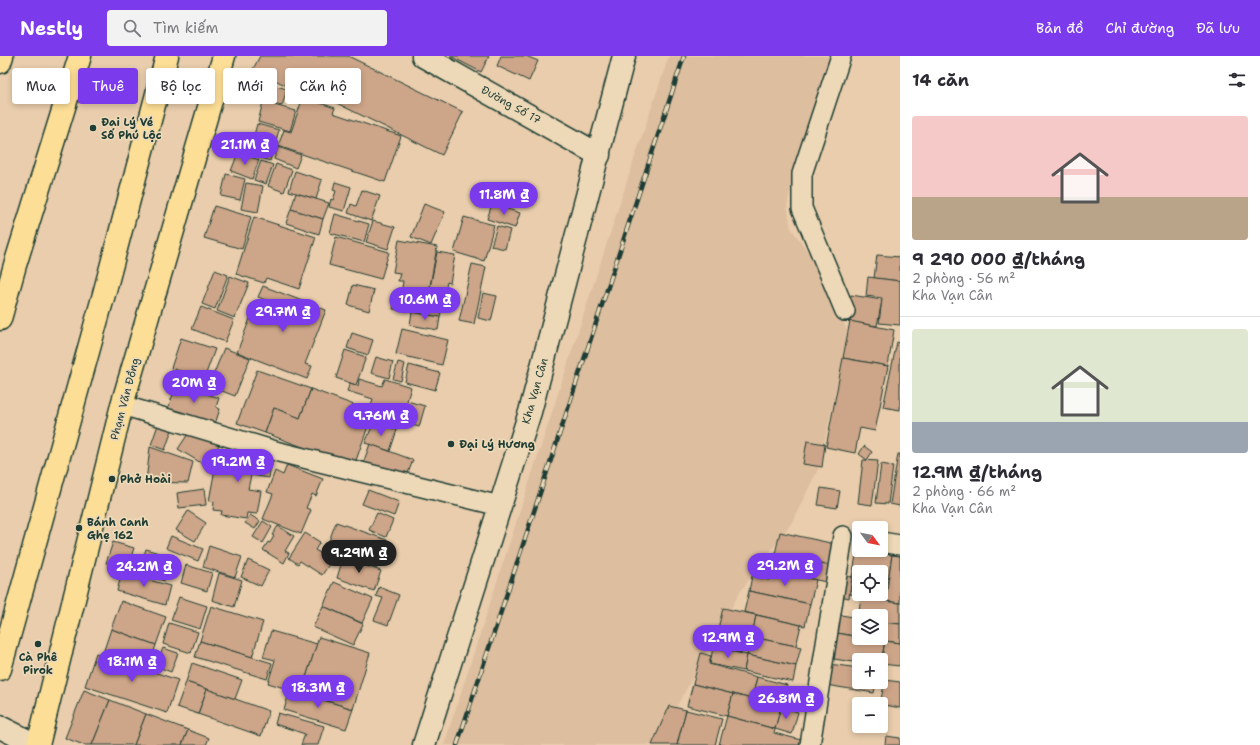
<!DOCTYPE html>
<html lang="vi">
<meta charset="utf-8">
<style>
:root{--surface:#fff;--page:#f2f2f3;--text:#2b2b33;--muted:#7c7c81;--line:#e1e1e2;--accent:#7c3aed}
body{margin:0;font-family:"Shantell Sans",sans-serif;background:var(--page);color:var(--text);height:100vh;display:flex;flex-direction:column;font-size:15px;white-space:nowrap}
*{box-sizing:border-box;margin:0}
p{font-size:13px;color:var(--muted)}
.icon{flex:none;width:22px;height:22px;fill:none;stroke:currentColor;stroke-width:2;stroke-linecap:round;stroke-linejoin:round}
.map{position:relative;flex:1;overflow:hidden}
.side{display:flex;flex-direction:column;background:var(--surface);width:360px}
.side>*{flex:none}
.top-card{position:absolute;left:12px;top:12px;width:380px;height:36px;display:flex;gap:8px}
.needle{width:26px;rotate:122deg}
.controls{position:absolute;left:852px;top:465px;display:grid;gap:8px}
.controls a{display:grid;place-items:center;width:36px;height:36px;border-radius:4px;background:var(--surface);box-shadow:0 2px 6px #0003;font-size:20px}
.price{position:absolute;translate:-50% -34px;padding:0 9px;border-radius:14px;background:var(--accent);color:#fff;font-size:13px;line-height:26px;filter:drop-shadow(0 1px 2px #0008)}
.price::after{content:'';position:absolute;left:50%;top:24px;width:12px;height:9px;margin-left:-6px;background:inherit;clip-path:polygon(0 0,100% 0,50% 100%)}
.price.current{background:#222;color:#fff}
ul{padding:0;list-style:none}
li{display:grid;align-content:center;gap:8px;height:212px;padding:0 12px}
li+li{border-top:1px solid var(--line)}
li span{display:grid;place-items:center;height:124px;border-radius:4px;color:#555}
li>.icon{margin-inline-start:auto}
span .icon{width:72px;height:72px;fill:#fffc;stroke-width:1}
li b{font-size:17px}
h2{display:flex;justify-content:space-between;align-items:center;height:48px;padding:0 12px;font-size:17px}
.chip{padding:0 14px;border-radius:4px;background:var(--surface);box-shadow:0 2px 6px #0003;font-size:14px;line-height:36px}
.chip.current{background:var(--accent);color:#fff}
header{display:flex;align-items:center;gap:24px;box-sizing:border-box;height:56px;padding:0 20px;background:var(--accent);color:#fff}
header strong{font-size:19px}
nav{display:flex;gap:22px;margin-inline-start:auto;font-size:14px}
.search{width:280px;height:36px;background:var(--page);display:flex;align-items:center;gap:10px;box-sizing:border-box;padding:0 14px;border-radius:4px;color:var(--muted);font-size:15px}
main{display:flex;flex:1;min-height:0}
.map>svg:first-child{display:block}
</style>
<header>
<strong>Nestly</strong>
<div class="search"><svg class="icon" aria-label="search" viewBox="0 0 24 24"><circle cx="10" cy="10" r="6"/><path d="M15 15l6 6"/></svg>Tìm kiếm</div>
<nav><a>Bản đồ</a><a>Chỉ đường</a><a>Đã lưu</a></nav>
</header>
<main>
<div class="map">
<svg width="900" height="689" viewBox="0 0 900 689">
<rect width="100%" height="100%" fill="#e9cdac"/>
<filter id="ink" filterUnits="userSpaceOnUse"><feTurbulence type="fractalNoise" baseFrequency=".025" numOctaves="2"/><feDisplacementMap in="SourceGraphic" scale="8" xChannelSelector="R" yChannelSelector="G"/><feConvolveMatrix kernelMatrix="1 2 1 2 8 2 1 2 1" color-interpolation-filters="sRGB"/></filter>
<g filter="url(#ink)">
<path fill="#ddbe9f" d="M669 0H831L792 125 787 150 791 172 815 206 849 279 818 413 792 466 740 536 668 666 652 689H444L633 107Z"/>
<g fill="#cda588" stroke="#1f3d34">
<path d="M260 0H348L463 56 442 99 304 31 301 37 253 13Z"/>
<path d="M450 0H489L481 16Z"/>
<path d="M501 0H526L538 5 529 25 497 10Z"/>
<path d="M265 27 287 33 282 50 260 44Z"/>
<path d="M303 41 335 52 333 57 401 80 385 126 278 90 284 74 291 76Z"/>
<path d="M263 46 296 55 290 75 258 66Z"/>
<path d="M257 68 279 74 275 88 253 83Z"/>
<path d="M245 81 274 90 270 105 240 96Z"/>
<path d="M278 91 301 99 296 112 274 103Z"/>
<path d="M238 97 259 104 252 123 231 115Z"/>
<path d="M261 105 273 109 266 128 254 124Z"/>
<path d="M276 108 292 114 284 136 268 130Z"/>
<path d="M295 115 322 124 316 143 289 135Z"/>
<path d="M226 118 245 123 240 144 221 140Z"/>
<path d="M335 126 351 131 344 155 329 151 331 143 333 144 336 135 333 134Z"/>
<path d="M246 127 263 130 258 156 241 153Z"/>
<path d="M362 134 380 140 371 165 348 157 351 148 356 150Z"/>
<path d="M296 137 329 147 323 163 291 153Z"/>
<path d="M424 148 445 156 431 189 411 181Z"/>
<path d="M492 148 520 157 515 172 487 163Z"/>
<path d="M214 150 251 161 242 193 204 182Z"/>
<path d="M291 153 323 163 319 178 286 167Z"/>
<path d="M335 158 369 168 364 186 330 177Z"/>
<path d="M254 161 316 181 299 233 266 222 264 227 236 218Z"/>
<path d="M464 161 494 169 484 205 454 196Z"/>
<path d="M373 165 395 171 388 193 366 186Z"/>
<path d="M497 170 510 174 505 193 491 190Z"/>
<path d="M336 181 389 196 381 223 329 209Z"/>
<path d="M399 184 437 191 425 258 393 253 396 238 401 239 403 225H398L400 217 393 216Z"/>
<path d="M437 196 455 199 450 227 447 226 440 261 425 258Z"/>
<path d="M877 199 900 201V225L874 222Z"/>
<path d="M472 208 486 211 474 268 459 265Z"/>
<path d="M215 214 228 219 215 253 202 248Z"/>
<path d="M230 220 249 227 235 262 217 255Z"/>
<path d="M868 221 900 225V269L879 267 882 242 866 240Z"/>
<path d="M353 229 374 234 369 255 348 249Z"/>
<path d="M263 230 326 254 305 308 312 310 307 323 237 296 251 260 261 264 268 245 258 241Z"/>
<path d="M483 237 497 240 491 265 478 262Z"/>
<path d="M851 239 882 244 877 270 846 265Z"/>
<path d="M201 251 234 264 225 286 192 273Z"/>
<path d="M412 256 440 261 438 274 410 269Z"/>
<path d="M850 265 894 274 888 310 843 302Z"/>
<path d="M402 273 448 284 442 309 396 298Z"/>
<path d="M352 277 373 284 368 299 347 292Z"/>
<path d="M181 282 215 293 204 323 171 312Z"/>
<path d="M897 286 900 287V354L883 351Z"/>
<path d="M224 292 250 302 235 340 209 330Z"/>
<path d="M345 294 366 301 356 329 336 322Z"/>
<path d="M376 301 393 306 389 322 371 317Z"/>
<path d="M843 302 888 310 875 375 860 372 855 397 826 391Z"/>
<path d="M398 306 405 308 401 325 393 323Z"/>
<path d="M409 309 440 317 435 334 405 326Z"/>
<path d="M257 314 311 333 300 362 274 352 265 377 237 367Z"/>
<path d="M173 315 205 325 202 334 170 323Z"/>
<path d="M359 323 382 330 385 323 411 331 407 345 425 350 419 371 375 358V355L370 354 373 343 347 335 350 327 358 330Z"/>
<path d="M175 327 219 342 216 351 220 353 215 368 167 356 173 338 171 337Z"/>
<path d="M311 333 373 356 354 410 265 377 274 352 300 362Z"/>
<path d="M159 366 173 371 165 394 151 389Z"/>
<path d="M374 366 397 374 390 395 365 387Z"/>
<path d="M192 372 219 389 206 410 178 393Z"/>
<path d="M807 385 825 388 822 411 803 408Z"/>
<path d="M370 388 413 404 404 428 361 413Z"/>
<path d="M864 390 872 396 867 404 859 398Z"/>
<path d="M150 391 193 406 188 427 146 426Z"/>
<path d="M228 393 272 401 269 422 251 419 248 433 261 435 257 458 247 457 246 463 221 459 222 455 213 454 214 446 209 445 217 402 226 403Z"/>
<path d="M898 398H900V450L890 448Z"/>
<path d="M863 404 878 405 872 449 858 447Z"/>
<path d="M881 408 893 410 888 448 876 447Z"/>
<path d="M287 409 323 423 316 440 312 438 306 452 311 454 301 478 263 463 273 438 267 436 275 415 283 419Z"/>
<path d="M821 432 840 435 837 452 818 449Z"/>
<path d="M204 433 206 449 179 452 177 437Z"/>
<path d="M368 434 399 446 394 460 362 448Z"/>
<path d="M188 455 206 467 195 485 176 474Z"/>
<path d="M377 457 393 464 386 481 369 474Z"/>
<path d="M250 459 260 465 255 473 245 467Z"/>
<path d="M263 465 272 471 263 487 253 481Z"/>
<path d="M336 466 387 484 376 513 325 496Z"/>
<path d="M278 470 294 480 285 495 289 497 284 507 263 494 268 486 270 487 274 480 272 479Z"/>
<path d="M780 476 835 488 830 510 775 498Z"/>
<path d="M305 477 320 486 315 494 332 504 322 519 300 505 298 508 289 502Z"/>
<path d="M171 480 203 493 198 505 166 492Z"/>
<path d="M113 486 134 492 127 513 106 507Z"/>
<path d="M209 490 242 501 235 521 203 511Z"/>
<path d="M146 493 171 501 164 525 138 516Z"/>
<path d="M857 494 892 499 888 526 881 524V516H859V521H852Z"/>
<path d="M775 498 830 510 826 526 771 514Z"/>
<path d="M892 499 900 500V547L885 545Z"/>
<path d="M343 502 381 515 374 535 337 522Z"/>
<path d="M248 504 269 514 261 530 241 521Z"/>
<path d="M186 509 212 517 207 535 181 527Z"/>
<path d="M771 514 816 524 810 548 749 535 752 520 769 524Z"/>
<path d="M122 516 170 530 165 549 117 535Z"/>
<path d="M219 517 242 524 234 551 212 544Z"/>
<path d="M838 518 852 521 849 542 835 539Z"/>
<path d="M852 521H859V538H881V524L888 526 886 543 850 538Z"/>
<path d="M334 526 373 543 362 567 323 550Z"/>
<path d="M379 531 399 539 388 569 374 564 383 542 376 540Z"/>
<path d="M749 535 810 548 805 570 744 556Z"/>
<path d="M179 541 207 550 200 573 171 564Z"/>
<path d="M861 542 900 547V568L881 566V560H859V562H858Z"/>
<path d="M121 545 166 561 156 589 111 573Z"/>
<path d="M211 550 263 566 252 601 200 585Z"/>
<path d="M323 550 363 568 353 589 313 571Z"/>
<path d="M723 552 756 559 752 581 718 573Z"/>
<path d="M835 558 859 562V581L832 576Z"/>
<path d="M756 559 801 569 796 590 752 581Z"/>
<path d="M881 566 900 568V587L866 582H881Z"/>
<path d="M169 567 198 576 191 597 163 588Z"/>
<path d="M111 573 156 589 149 610 104 594Z"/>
<path d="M718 573 744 579 741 597 714 591Z"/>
<path d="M271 575 317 588 301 637 268 627 275 604 263 601Z"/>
<path d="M832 576 859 581V582L885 585 881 606V604H859V607L828 602Z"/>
<path d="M319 581 370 597 353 653 301 637Z"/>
<path d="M752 581 801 591 796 610 747 599Z"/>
<path d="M200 585 272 607 267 623 195 601Z"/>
<path d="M885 585 900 587V610L881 608Z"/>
<path d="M713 591 747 599 744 615 710 608Z"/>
<path d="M163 592 178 597 171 616 156 610Z"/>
<path d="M96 597 178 624 167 657 85 630Z"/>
<path d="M701 597 711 600 709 608 757 621 752 643 733 638 693 628Z"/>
<path d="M747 599 796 610 793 626 744 615Z"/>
<path d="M192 607 242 624 235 643 186 626Z"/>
<path d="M829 608 859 612V626H876L874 637 826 629Z"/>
<path d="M757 621 787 629 781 651 752 643Z"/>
<path d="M885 624 900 626V652L880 648Z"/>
<path d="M186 626 207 633 198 658 177 651Z"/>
<path d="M693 628 733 638 727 660 687 650Z"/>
<path d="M207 633 269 655 261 680 198 658Z"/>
<path d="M84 634 110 644 92 689H84L65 682Z"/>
<path d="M290 634 353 653 346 673 284 654Z"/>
<path d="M733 638 781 651 775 673 727 660Z"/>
<path d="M110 644 146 658 134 689H92Z"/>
<path d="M669 650 686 654 677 689H652Z"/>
<path d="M781 651 798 656 792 678 775 673Z"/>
<path d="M686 654 722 663 715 689H677Z"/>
<path d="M278 657 324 670 318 689H301L305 678 275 668Z"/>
<path d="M146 658 188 674 182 689H134Z"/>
<path d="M727 660 775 673 774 677 801 684 800 689H719Z"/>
<path d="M188 674 209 682 206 689H182Z"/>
<path d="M886 680 900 682V689H885Z"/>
</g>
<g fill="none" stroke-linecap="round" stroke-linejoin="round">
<defs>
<g id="service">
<path d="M841 0 802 118V152L845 255"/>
<path d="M122 349 279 396 500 450"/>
<path d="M881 486 900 489"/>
<path d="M810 689 843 480"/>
</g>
<g id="minor">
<path d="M423 0 599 99"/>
<path d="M0 671 36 689"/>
</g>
<path id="tertiary" d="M424 689 530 356 624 0"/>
<g id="primary">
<path d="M0 6 2 0"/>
<path d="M38 689 122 349 224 0"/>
</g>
<g id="trunk">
<path d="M0 263 15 209 80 0"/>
<path d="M0 613 104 238 167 0"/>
</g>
</defs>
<use href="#service" stroke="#1f3d34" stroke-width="22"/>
<use href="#minor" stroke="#1f3d34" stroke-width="25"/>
<use href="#tertiary" stroke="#1f3d34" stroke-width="25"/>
<use href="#primary" stroke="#1f3d34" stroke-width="25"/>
<use href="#trunk" stroke="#1f3d34" stroke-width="25"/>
<use href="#service" stroke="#edd9b7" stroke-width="19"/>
<use href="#minor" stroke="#edd9b7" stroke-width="22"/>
<use href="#tertiary" stroke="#edd9b7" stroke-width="22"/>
<use href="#primary" stroke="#fdde96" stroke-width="22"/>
<use href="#trunk" stroke="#fdde96" stroke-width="22"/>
<defs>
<path id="rail" d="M457 689 684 0"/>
</defs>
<use href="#rail" stroke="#1f3d34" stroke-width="4.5"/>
<use href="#rail" stroke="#edd9b7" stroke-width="3" stroke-dasharray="9" stroke-linecap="butt"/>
</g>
</g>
<g fill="#1f3d34" stroke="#edd9b7" stroke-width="1.5">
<circle cx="93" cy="72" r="4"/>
<circle cx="451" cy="388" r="4"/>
<circle cx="112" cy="423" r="4"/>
<circle cx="79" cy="472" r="4"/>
<circle cx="38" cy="588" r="4"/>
</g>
<g text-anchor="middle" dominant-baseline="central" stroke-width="3.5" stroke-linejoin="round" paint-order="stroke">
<g font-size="11" fill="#1f3d34" stroke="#edd9b7">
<text transform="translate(511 49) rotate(29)">Đường Số 17</text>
<text transform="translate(535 335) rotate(-74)">Kha Vạn Cân</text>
<text transform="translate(125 343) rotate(-75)">Phạm Văn Đồng</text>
</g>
<g font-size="11" font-weight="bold" fill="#1f3d34" stroke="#edd9b7" text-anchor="start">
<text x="101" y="66">Đại Lý Vé<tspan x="101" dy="13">Số Phú Lộc</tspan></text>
<text x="459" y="388">Đại Lý Hương</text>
<text x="120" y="423">Phở Hoài</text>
<text x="87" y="466">Bánh Canh<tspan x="87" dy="13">Ghẹ 162</tspan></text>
<text x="38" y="601" text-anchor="middle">Cà Phê<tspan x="38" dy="13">Pirok</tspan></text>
</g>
</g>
</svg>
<div class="controls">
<a><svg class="needle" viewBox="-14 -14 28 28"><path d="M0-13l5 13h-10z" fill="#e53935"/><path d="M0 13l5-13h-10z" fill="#7c7c81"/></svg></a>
<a><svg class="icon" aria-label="locate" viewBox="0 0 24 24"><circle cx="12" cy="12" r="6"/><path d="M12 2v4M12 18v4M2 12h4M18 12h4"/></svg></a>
<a><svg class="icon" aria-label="layers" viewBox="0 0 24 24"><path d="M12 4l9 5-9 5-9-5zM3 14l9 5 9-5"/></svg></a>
<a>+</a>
<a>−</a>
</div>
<b class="price" style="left:245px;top:110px">21.1M ₫</b>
<b class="price" style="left:504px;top:160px">11.8M ₫</b>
<b class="price" style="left:425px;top:265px">10.6M ₫</b>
<b class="price" style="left:283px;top:277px">29.7M ₫</b>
<b class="price" style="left:194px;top:348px">20M ₫</b>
<b class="price" style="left:381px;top:381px">9.76M ₫</b>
<b class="price" style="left:238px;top:427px">19.2M ₫</b>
<b class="price current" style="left:359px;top:518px">9.29M ₫</b>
<b class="price" style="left:785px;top:531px">29.2M ₫</b>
<b class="price" style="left:144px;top:532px">24.2M ₫</b>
<b class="price" style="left:728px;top:603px">12.9M ₫</b>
<b class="price" style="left:132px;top:627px">18.1M ₫</b>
<b class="price" style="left:318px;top:653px">18.3M ₫</b>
<b class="price" style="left:786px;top:664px">26.8M ₫</b>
<div class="top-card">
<a class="chip">Mua</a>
<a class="chip current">Thuê</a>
<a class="chip">Bộ lọc</a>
<a class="chip">Mới</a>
<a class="chip">Căn hộ</a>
</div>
</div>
<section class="side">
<h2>14 căn<svg class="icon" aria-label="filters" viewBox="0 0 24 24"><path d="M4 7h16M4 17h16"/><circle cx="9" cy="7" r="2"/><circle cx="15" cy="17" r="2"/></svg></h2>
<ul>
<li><span style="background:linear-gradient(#f6c9c9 65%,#b9a48a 0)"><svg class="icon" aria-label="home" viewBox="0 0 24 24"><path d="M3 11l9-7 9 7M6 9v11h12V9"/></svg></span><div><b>9 290 000 ₫/tháng</b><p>2 phòng · 56 m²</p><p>Kha Vạn Cân</p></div></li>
<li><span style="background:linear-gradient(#dfe7d0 75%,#9aa5b1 0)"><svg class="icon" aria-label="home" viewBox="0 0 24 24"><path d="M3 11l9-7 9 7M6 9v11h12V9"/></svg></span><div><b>12.9M ₫/tháng</b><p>2 phòng · 66 m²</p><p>Kha Vạn Cân</p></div></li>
</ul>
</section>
</main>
